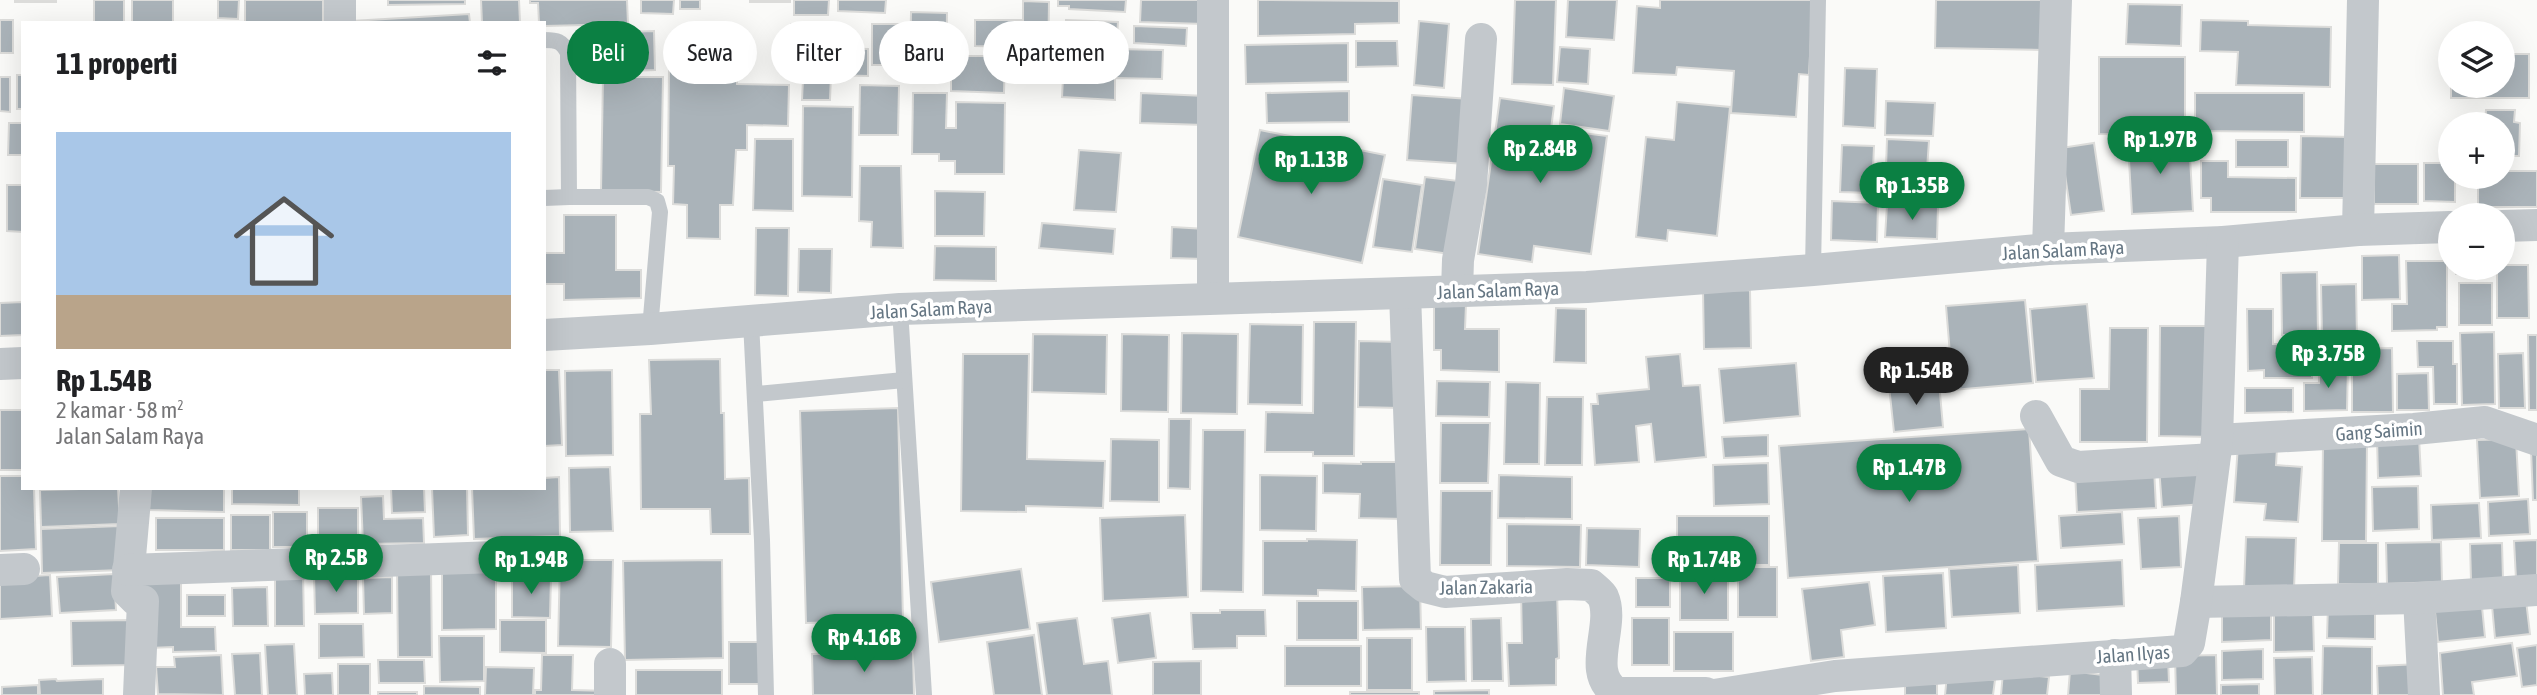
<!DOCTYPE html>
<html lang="id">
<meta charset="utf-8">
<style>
:root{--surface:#fff;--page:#f6f6f6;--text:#202124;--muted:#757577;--accent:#0b8043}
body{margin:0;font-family:"Asap Condensed",sans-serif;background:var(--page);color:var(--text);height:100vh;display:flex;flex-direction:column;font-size:26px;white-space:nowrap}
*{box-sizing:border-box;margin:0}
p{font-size:23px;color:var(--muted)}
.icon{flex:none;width:38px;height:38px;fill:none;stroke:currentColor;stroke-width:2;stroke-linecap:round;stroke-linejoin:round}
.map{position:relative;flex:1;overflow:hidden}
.side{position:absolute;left:21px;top:21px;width:525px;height:469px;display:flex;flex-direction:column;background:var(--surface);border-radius:0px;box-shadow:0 7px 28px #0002}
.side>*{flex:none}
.hud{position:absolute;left:567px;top:21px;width:665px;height:63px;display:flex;gap:14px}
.buttons{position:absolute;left:2438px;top:21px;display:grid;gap:14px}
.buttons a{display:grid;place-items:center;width:77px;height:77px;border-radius:50%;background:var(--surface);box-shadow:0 7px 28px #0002;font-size:35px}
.price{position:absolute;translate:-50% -60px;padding:0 16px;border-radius:24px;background:var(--accent);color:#fff;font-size:23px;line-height:46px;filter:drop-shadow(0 2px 4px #0008)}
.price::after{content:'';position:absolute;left:50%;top:42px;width:21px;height:16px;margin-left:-10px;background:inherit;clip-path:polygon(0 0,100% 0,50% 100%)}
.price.selected{background:#222;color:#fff}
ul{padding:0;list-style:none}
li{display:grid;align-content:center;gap:14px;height:371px;padding:0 35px}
li span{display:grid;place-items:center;height:217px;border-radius:0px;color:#555}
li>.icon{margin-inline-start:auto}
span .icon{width:126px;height:126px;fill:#fffc;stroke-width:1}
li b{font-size:30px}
h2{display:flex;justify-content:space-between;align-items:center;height:84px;padding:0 35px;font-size:30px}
.chip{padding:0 24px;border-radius:32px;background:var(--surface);box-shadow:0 7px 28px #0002;font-size:24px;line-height:63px}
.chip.selected{background:var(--accent);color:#fff}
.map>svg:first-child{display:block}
</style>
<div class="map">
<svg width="2537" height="695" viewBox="0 0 2537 695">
<rect width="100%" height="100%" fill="#fafaf8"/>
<g fill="#aab3b9" stroke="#dcdcda" stroke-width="2">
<rect x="15" y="0" width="41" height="2"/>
<rect x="94" y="0" width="30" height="23"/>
<rect x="132" y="0" width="41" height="23"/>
<path d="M218 0H239L238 19 218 18Z"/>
<path d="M245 0H323V23L245 22Z"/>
<path d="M388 0H465V4L388 5Z"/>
<path d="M481 0H519L520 23H482Z"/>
<path d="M530 0H627L628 24 544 26V23H539L538 3H530Z"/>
<path d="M641 0H674L673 14 641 13Z"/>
<rect x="680" y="0" width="20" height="9"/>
<rect x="750" y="0" width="40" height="2"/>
<path d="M794 0H829L828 15H794Z"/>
<path d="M838 0H886L885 13 838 11Z"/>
<path d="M1058 0H1126L1125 12 1069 9V6H1058Z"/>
<path d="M1141 0H1205L1204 24 1140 22Z"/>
<path d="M1258 0 1399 1V23L1355 24V34L1258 36Z"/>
<path d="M1515 0H1556L1553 85 1512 84Z"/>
<path d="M1568 0H1617L1614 40 1566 37Z"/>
<path d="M1660 0H1813L1809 75 1799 74 1796 117 1731 113 1734 71 1677 67 1676 75 1633 73 1637 6 1660 8Z"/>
<path d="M1936 0H2046L2044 50 1935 48Z"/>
<path d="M1023 1 1049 2 1048 65H1022V47L975 46V20H1023Z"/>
<path d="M2128 4 2182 5 2181 46 2126 44Z"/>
<path d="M911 12 947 13 946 71H910Z"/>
<path d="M469 14 470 23H352V21Z"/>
<rect x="0" y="20" width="13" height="33"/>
<path d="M1066 20 1118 22 1116 49 1163 50 1162 79 1115 78V100L1062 97Z"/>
<path d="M2201 20 2248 21V25L2331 27 2330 87 2236 85 2238 52 2200 51Z"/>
<path d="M1419 21 1449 24 1444 88 1414 85Z"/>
<path d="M791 24 831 25V48L868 49V76L831 75 830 100H802L803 79H791Z"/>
<rect x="872" y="24" width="32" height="41"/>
<path d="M1134 26 1187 28 1186 46 1134 43Z"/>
<path d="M654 31 655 70 599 72 598 33Z"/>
<path d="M1356 41H1397L1398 66 1356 67Z"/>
<path d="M1348 43V82L1246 84 1245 45Z"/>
<path d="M1560 47 1590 49 1588 84 1557 82Z"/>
<path d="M2502 54H2529V98H2451V86H2502Z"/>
<path d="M951 56H1005L1004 93 951 91Z"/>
<path d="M2099 57H2185V135L2099 134Z"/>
<path d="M698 59H737V84L789 85 788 126 747 125V150H736L733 205H720V239L687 238V205L673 204 674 166H668L669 69H698Z"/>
<path d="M1845 68 1877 69 1875 128 1843 126Z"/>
<rect x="17" y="75" width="6" height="34"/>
<path d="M0 77H10V112L0 111Z"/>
<path d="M603 77H663L661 192 601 191Z"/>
<path d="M860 85 899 86 898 135H859Z"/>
<path d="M1564 88 1614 96 1609 131 1560 124Z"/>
<path d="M1349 91V122L1267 123 1266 93Z"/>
<path d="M913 93H947L946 128H956V102L1005 103 1004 174H955V161H939V154H912Z"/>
<path d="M1141 93 1205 96 1204 125 1140 123Z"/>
<path d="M2195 93H2304V132L2195 131Z"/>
<path d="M1412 95 1470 99 1465 164 1407 160Z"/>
<path d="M1500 98 1554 106 1551 129 1607 136 1591 254 1534 246 1532 262 1478 254Z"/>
<path d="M1886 101 1935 103 1933 136 1885 135Z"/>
<path d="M1677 102 1730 107 1717 236 1668 230 1667 241 1636 237 1646 137 1674 140Z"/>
<path d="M803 106 853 107 852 197 802 196Z"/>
<path d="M2486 110H2515L2514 122 2520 123 2519 156H2502V124H2485Z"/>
<path d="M9 123H23V155H8Z"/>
<path d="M1260 130 1385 155 1362 263 1238 237Z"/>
<path d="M2301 136 2351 137V198H2300Z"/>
<path d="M755 139H793V211L753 210Z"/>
<path d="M1887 139 1929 141 1927 169 1886 167Z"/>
<path d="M2189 139 2193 211 2132 214 2128 142Z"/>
<rect x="2236" y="140" width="52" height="27"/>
<path d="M2094 143 2104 211 2071 215 2061 148Z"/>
<path d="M1842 145 1874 146 1872 193 1840 192Z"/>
<path d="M1079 150 1121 153 1116 212 1074 210Z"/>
<path d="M2201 161H2228V177L2296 178V212H2211V198H2201Z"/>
<path d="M2424 163H2450V177H2455V202L2424 201Z"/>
<rect x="2374" y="164" width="44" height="40"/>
<path d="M860 166H901L903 248 871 247 872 222 859 221Z"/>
<path d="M2502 171H2537V207H2478V177H2502Z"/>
<path d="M1894 172 1933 173 1932 204 1893 203Z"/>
<path d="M1425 177 1467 182 1456 255 1415 249Z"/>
<path d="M1383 179 1422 185 1412 252 1373 247Z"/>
<path d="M7 185H23V232L7 231Z"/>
<path d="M935 191 985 192 984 236H935Z"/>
<path d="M1832 201 1878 203 1877 242 1831 240Z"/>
<path d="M1887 205 1938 207 1937 239 1885 237Z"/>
<path d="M564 215H616V270H641V298L564 300V284H544V253H564Z"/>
<path d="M1042 223 1115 229 1113 254 1039 248Z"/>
<path d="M1172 227 1206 229 1204 259 1171 258Z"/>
<path d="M756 228H789L788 296 755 295Z"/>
<path d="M935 246 996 247V281L934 280Z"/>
<path d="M799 249H832L831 293 798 292Z"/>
<path d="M2399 255 2400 299 2362 300V256Z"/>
<path d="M2406 261H2447V327H2437V330L2392 331V304H2407Z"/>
<path d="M2502 265H2528L2529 318H2497V268H2502Z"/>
<rect x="2456" y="268" width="39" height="6"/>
<path d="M2317 272 2318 335H2282L2281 273Z"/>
<rect x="2459" y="283" width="33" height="42"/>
<path d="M2356 284 2357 338H2322L2321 285Z"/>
<path d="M1750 290 1751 348 1704 349 1703 291Z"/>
<path d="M2025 300 2033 383 1953 390 1946 306Z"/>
<path d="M23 302V335L0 336V303Z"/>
<path d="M1434 304H1466L1465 329H1499V372L1441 370V350H1434Z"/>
<path d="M2087 304 2094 378 2036 382 2030 309Z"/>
<path d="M1556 308 1586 309V363L1554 362Z"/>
<path d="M2247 309H2273V344H2312V378H2264V370L2248 371Z"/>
<path d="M1314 322H1356L1354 456H1313V452H1265L1266 412 1313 413Z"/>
<path d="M1250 324 1303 325 1302 405 1248 404Z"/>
<path d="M2160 326H2216L2215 437 2159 436Z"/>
<path d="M2110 328H2148L2147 442H2080V389H2109Z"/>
<path d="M2494 332 2495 404 2462 405 2460 333Z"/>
<path d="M1182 333 1238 334 1237 414 1181 413Z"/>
<path d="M1033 334 1107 335 1106 394 1032 392Z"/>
<path d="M1122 334 1169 335 1168 412 1121 411Z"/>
<path d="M2528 335H2537V410H2529Z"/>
<path d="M1359 341 1401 342 1400 408 1358 407Z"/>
<path d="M2417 341H2453V364H2457V404H2434L2433 367H2418Z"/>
<path d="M2392 348 2393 412H2352V349Z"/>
<path d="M2523 353 2525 408H2499L2498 354Z"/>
<path d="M963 354H1029L1027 459 1105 461 1103 508 1026 506V512L961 511Z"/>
<path d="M1680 354 1683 386 1700 385 1706 457 1655 462 1651 424 1636 426 1639 462 1595 465 1591 404H1598L1597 394 1649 389 1646 357Z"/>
<path d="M720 359 721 413H724L725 479 749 478 750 534H711L710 509H641L640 414H651L649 360Z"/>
<path d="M1796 363 1800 416 1724 423 1719 369Z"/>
<path d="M2348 365 2347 410 2304 411V383H2319V366Z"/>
<path d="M544 370H559L562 445 544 446Z"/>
<path d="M612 370 613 455 566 456 565 371Z"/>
<path d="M2428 373 2429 410H2397V374Z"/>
<path d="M1437 381 1490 382 1489 417 1436 416Z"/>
<path d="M1506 382 1540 383 1539 464H1504Z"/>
<path d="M1939 382 1943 427 1894 432 1889 386Z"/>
<path d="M2245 388H2293V412L2245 413Z"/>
<path d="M1547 397H1583L1582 465H1545Z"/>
<path d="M898 408 903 620 806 623 800 411Z"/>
<path d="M0 410H22L23 470H0Z"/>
<path d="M1169 419H1191L1190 489 1168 488Z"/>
<path d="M1441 423H1490L1488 483H1440Z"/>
<path d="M2029 429 2038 561 1788 578 1779 446Z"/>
<path d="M1203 430H1245L1243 592 1201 591Z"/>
<path d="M1768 435V456L1724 458 1722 437Z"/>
<path d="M2419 437 2421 476 2378 478 2377 438Z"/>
<path d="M1111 439 1159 440V502L1110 501Z"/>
<path d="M2516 439 2519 496 2480 498 2477 440Z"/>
<path d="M2323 443H2367L2366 541H2322Z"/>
<path d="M2238 445 2277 448 2276 465 2302 467 2298 522 2264 520 2266 504 2234 502Z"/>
<path d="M2537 448V500H2533L2531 449Z"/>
<path d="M1361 462H1406L1405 519 1359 518 1360 494 1323 493V463L1361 464Z"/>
<path d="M1768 463 1769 504 1714 506 1713 465Z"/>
<path d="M2203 464 2205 504 2162 507 2159 467Z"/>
<path d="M610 467 613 531 570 532 569 468Z"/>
<path d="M2154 468 2156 508 2077 512 2075 472Z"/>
<path d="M1260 475 1317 476 1316 531 1260 530Z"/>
<path d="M1499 475 1572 477V519L1498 518Z"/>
<path d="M0 476H23V488H34L36 549 0 551Z"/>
<path d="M559 477 560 536 474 539 472 488H544V478Z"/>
<path d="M2418 486 2419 529 2373 531 2372 487Z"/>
<path d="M118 488 120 524 41 527 40 490Z"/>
<path d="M150 488H224V512L149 510Z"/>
<path d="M232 488H299V505L232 504Z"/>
<path d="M391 488H424L425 512 392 513Z"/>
<path d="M432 488H467L468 535 434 537Z"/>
<path d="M1441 491H1492L1491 565H1440Z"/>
<path d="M383 496 384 519 423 518 424 543 363 544 361 497Z"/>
<path d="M2528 499 2530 534 2489 536 2488 502Z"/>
<path d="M2479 503 2481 538 2432 540 2431 505Z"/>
<rect x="318" y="508" width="40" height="36"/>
<rect x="273" y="512" width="34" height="35"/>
<path d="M2122 512 2124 544 2061 548 2059 516Z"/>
<rect x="231" y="515" width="39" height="35"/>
<path d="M1185 515 1188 597 1103 601 1100 518Z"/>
<rect x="1677" y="516" width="92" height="49"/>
<path d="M2179 516 2181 567 2141 569 2138 518Z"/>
<rect x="156" y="518" width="68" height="32"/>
<path d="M1507 524 1581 525 1580 567 1507 566Z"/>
<path d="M120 526 122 570 42 573 41 529Z"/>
<path d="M1587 528 1640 529 1639 567 1586 565Z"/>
<path d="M2246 537 2296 538 2294 589 2244 588Z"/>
<path d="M1307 539 1357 540 1356 591 1318 590V596L1263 595V541H1307Z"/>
<path d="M2537 540V578L2516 579 2514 541Z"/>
<path d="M2441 542 2442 582 2387 584 2386 543Z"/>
<path d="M2339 543H2378V585L2338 584Z"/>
<path d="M2502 543 2503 579 2471 581 2470 544Z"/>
<path d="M560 560H613L611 647 558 646Z"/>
<path d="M722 560 723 658 625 660 623 561Z"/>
<path d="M2122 560 2124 606 2037 611 2035 565Z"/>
<path d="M2018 565 2020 613 1952 617 1949 569Z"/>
<path d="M442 566H496V629L442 630Z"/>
<rect x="1738" y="567" width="39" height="50"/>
<path d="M1021 569 1030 629 939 642 931 582Z"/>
<path d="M397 570H431L432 657H398Z"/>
<path d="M275 571H303L304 626H275Z"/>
<rect x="1680" y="573" width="48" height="47"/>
<path d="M1943 573 1946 628 1886 632 1883 576Z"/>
<path d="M114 574 116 610 60 613 57 577Z"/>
<path d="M138 574 181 578V627H215L216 651 173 652V647L149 648Z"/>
<path d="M314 574H358V613L315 614Z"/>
<path d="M50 575 52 616 0 619V578Z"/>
<path d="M512 575 551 576 550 618 512 617Z"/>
<path d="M392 577V613L364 614 363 578Z"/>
<rect x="1636" y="578" width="34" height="29"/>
<path d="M1869 582 1875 625 1841 630 1844 657 1811 661 1802 589Z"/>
<path d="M1420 586 1421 629 1363 630 1362 587Z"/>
<path d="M267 587 268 626H233L232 588Z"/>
<path d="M1521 591H1557L1559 658 1556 659V685L1509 686 1507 643H1522Z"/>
<path d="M2525 592 2530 634 2495 638 2491 595Z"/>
<rect x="187" y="595" width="38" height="21"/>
<path d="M2481 597 2485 637 2438 642 2434 602Z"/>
<rect x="1297" y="601" width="61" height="39"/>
<path d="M2328 604 2375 605V639L2327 638Z"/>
<path d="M1220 610H1265L1266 636H1237V648L1193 649 1191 613H1220Z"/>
<path d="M2271 610V640L2222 642V611Z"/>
<path d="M1150 613 1156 658 1118 663 1112 618Z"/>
<path d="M2313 614 2314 651 2274 652V615Z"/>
<path d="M1077 618 1084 664 1108 661 1112 695H1047L1037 623Z"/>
<path d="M1501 618 1503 681H1472L1471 619Z"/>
<rect x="1632" y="618" width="37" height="47"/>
<path d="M130 620V665L72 666 71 621Z"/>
<path d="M500 620H546V653L500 652Z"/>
<path d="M319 624H363L364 657 319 658Z"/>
<path d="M1426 627H1465L1466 681 1427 682Z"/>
<rect x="1674" y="632" width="59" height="39"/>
<path d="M1034 635 1042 695H994L987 642Z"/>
<path d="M439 636H484V681L440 682Z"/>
<rect x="1367" y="638" width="45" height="52"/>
<path d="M729 642H759L760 684H729Z"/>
<path d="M2512 643 2517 676 2472 682 2474 695H2443L2440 653Z"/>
<path d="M294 644 297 695H268L265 645Z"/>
<path d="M2537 645V685L2522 687 2517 648Z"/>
<rect x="1285" y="646" width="76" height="40"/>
<path d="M2323 646 2372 647V695H2322Z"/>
<path d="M2263 649V679L2222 680V651Z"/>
<path d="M913 651 914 695H813L812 654Z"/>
<path d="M260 653 262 695H235L232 654Z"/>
<path d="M221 655 223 695 158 694 156 667H175L174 657Z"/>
<path d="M542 655H573L572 690 608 691V695H535V690H541Z"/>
<path d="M2216 655 2217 695H2176L2175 656Z"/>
<path d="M2312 657 2313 695H2275L2274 658Z"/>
<path d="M2137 658H2168L2169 682 2138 683Z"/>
<path d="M378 660H424L425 683H379Z"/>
<path d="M1201 661V695H1153V662Z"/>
<rect x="338" y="664" width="32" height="31"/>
<path d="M2420 664 2421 695H2378L2377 666Z"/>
<path d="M486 667 534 668 533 695H485Z"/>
<rect x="636" y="670" width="86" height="25"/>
<path d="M2070 671 2103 675 2101 695H2068Z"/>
<path d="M2003 672 2049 677 2047 695H2001Z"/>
<path d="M332 673 333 695H305L304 674Z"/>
<path d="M1947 675 1995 680 1993 695H1945Z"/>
<path d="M56 679 57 681 103 679V695H40L39 680Z"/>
<path d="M1905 683 1937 684V695H1905Z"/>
<path d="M2259 684V695H2221V685Z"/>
<path d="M38 685V695H2V687Z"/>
<path d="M424 686 480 687V695H424Z"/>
<path d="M1489 690V695H1434V691Z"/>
<rect x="378" y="692" width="39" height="3"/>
<rect x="1350" y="692" width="69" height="3"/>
</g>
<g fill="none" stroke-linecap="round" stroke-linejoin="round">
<g stroke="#c3c8cc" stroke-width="16">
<path d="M544 40C557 40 562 41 568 53L569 197H648L657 201 660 212 650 329"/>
<path d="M544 198 569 197"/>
<path d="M1813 270 1818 0"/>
<path d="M900 309 924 695"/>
<path d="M751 322 762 540 766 695"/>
<path d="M756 394 904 380"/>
</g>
<g stroke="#c3c8cc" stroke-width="32">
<path d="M340 23V0"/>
<path d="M2502 226 2537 225"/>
<path d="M2358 230 2363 0"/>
<path d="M2048 249 2056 0"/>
<path d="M1457 291 1458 260 1471 185 1481 39"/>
<path d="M1405 293 1415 579 1425 587 1445 592 1567 584 1591 585C1594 588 1601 593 1603 597 1616 626 1584 673 1617 693H1706L1710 695"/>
<path d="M1213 297V0"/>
<path d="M544 335 650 329 900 309 1587 287 1813 270 2048 249 2223 242 2358 230 2450 227"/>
<path d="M0 364 23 363"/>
<path d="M2036 416 2061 461 2078 467 2214 459"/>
<path d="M2217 440 2414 429 2485 422 2537 440"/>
<path d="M136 488 127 591 136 600 143 601 139 695"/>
<path d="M0 570 24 569"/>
<path d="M128 570 522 556"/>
<path d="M2419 598 2424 695"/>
<path d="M2196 602 2419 598 2537 590"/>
<path d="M2115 655 2116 695"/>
<path d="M610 695V664"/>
<path d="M1714 695 1835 676 2182 651 2189 643 2196 602 2217 440 2223 242"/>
</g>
</g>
<g text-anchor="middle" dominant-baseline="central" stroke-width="7" stroke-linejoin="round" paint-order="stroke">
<g font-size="19" fill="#657683" stroke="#fff">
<text transform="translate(2063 250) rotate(-3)">Jalan Salam Raya</text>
<text transform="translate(1498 290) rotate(-2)">Jalan Salam Raya</text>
<text transform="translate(931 309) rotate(-3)">Jalan Salam Raya</text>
<text transform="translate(2379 431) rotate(-4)">Gang Saimin</text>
<text transform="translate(1486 587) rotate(-1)">Jalan Zakaria</text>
<text transform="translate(2133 654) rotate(-4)">Jalan Ilyas</text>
</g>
</g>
</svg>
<div class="buttons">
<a><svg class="icon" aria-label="layers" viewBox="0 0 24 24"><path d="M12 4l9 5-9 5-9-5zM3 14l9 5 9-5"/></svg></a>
<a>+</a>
<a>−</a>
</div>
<b class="price" style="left:2160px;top:176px">Rp 1.97B</b>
<b class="price" style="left:1540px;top:185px">Rp 2.84B</b>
<b class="price" style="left:1311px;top:196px">Rp 1.13B</b>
<b class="price" style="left:1912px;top:222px">Rp 1.35B</b>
<b class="price" style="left:2328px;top:390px">Rp 3.75B</b>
<b class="price selected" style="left:1916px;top:407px">Rp 1.54B</b>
<b class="price" style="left:1909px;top:504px">Rp 1.47B</b>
<b class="price" style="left:336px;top:594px">Rp 2.5B</b>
<b class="price" style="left:531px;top:596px">Rp 1.94B</b>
<b class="price" style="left:1704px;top:596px">Rp 1.74B</b>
<b class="price" style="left:864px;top:674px">Rp 4.16B</b>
<div class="hud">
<a class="chip selected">Beli</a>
<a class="chip">Sewa</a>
<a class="chip">Filter</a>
<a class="chip">Baru</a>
<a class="chip">Apartemen</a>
</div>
<section class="side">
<h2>11 properti<svg class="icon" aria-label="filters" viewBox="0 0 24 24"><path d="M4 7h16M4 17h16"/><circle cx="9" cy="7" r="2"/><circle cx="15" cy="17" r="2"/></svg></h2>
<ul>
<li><span style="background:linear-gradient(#a9c7e8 75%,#b9a48a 0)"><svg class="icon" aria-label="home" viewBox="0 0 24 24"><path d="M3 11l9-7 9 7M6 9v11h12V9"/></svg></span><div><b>Rp 1.54B</b><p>2 kamar · 58 m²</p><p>Jalan Salam Raya</p></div></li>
</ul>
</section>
</div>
